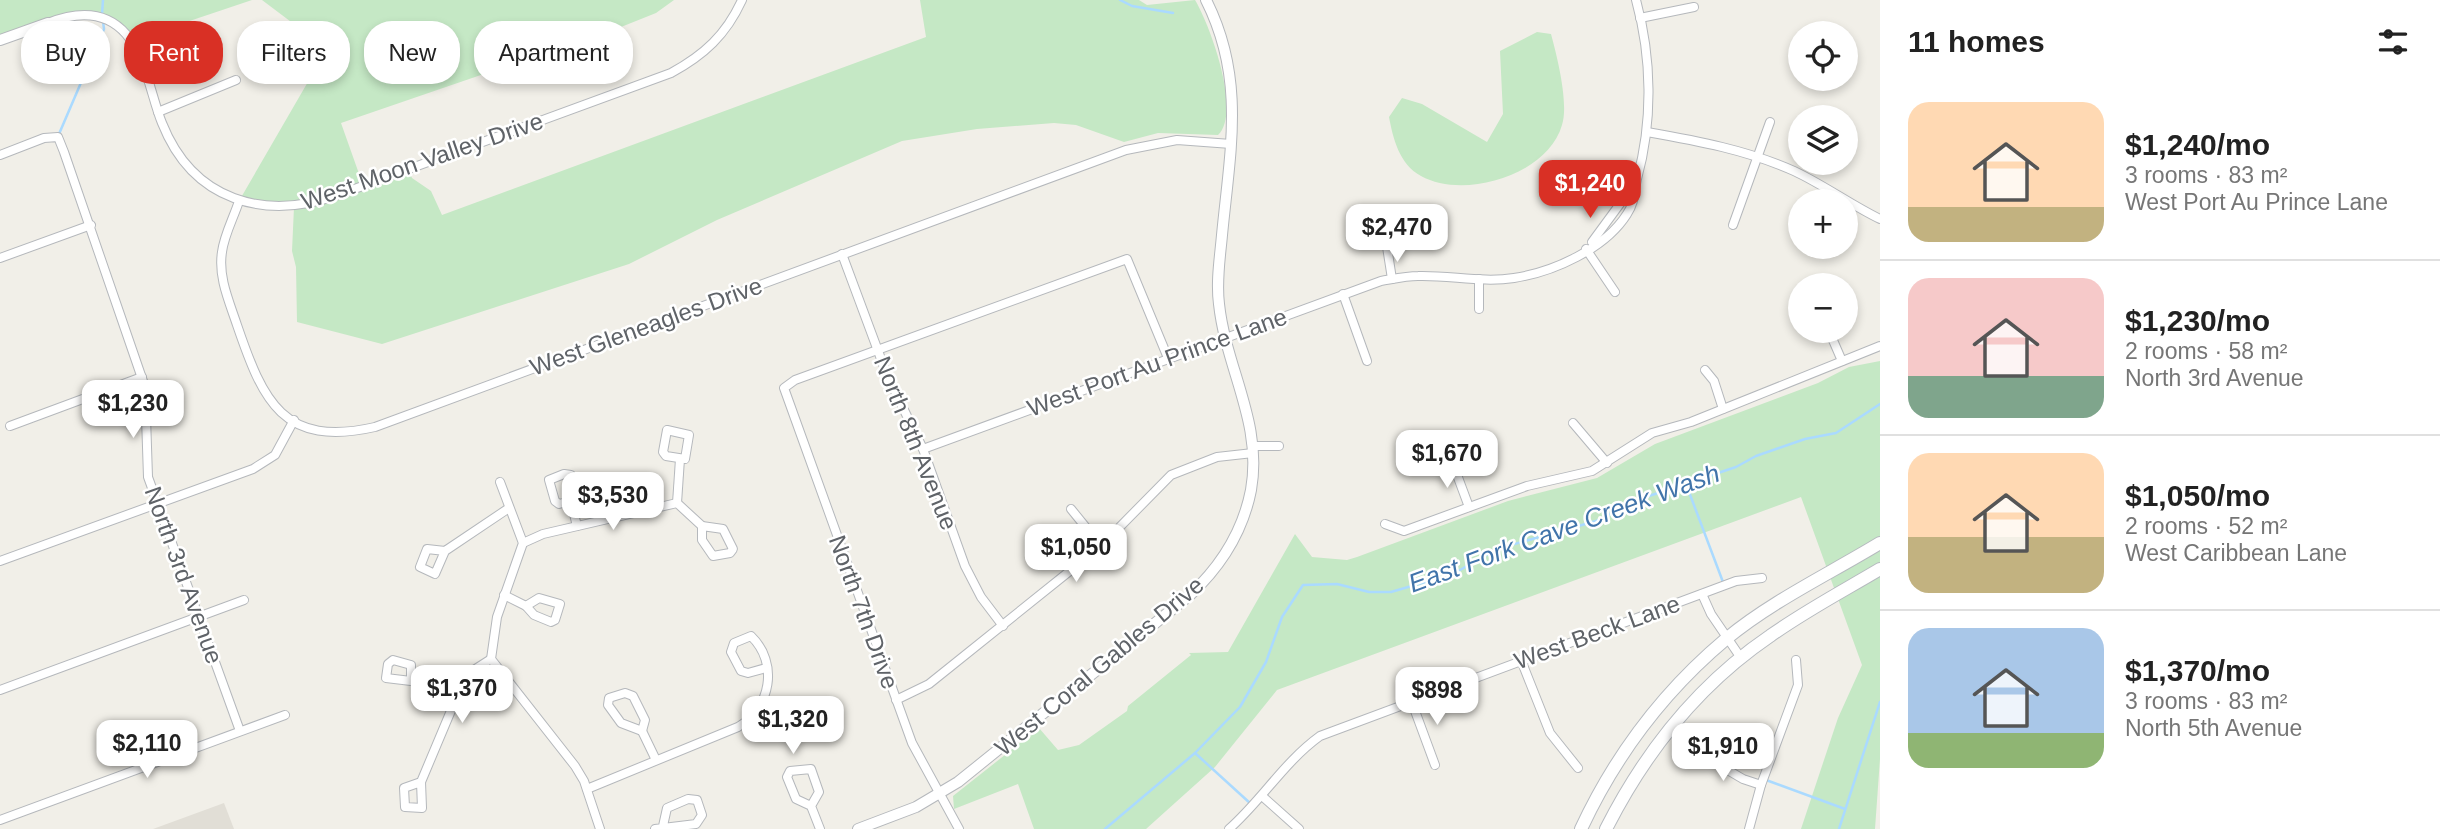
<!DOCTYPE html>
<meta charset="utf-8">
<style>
:root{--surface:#fff;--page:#f6f6f6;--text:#222;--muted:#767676;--line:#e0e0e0;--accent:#d93025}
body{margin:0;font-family:Helvetica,sans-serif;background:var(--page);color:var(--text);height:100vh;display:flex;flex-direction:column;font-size:26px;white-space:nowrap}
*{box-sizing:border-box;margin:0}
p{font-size:23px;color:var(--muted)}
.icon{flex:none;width:38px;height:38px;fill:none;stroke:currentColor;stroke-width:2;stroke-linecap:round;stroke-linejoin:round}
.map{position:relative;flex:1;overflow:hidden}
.sheet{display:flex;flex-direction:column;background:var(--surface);width:560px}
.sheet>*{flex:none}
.banner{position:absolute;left:21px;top:21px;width:665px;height:63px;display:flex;gap:14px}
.fabs{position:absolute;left:1788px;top:21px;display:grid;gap:14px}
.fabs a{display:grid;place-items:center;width:70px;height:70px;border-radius:50%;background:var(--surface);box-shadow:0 4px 10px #0003;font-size:35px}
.price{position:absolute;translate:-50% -60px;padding:0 16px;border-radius:14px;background:#fff;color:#222;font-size:23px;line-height:46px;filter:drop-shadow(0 2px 4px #0008)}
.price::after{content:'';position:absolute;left:50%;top:42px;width:21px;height:16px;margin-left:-10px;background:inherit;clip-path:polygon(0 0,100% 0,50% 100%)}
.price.current{background:var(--accent);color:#fff}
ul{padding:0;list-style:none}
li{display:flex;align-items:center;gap:21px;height:175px;padding:0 28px}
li+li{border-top:2px solid var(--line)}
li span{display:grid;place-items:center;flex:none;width:196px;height:140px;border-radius:21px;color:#555}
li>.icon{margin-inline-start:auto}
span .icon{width:84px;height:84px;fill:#fffc;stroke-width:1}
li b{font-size:30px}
h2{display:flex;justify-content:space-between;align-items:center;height:84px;padding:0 28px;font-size:30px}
.chip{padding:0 24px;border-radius:28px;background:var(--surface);box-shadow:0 4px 10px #0003;font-size:24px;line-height:63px}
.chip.current{background:var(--accent);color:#fff}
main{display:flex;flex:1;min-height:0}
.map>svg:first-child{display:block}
</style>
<main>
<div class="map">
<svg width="1880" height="829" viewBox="0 0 1880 829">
<rect width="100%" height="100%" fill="#f1efe8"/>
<path fill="#e1ded6" d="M224 803 234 829H153Z"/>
<g fill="#c5e8c5">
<path d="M0 0H252L139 38 130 40 124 32 90 14 0 40Z"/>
<path d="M262 0H674L656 13 621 27 341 123 363 185 408 169 412 178 431 191 442 215 926 37 920 0H1139L1147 5 1195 0C1210 25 1242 112 1218 135L1158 133 1124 142 1076 125 1054 123 977 129 902 141 717 220 629 264 382 344 297 322 296 267 292 251 294 207 239 201 327 49Z"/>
<path d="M1537 32 1551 34C1557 56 1569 103 1562 125 1548 175 1464 200 1421 176 1399 164 1393 138 1389 117L1402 98 1422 104 1487 142 1503 114 1500 51Z"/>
<path d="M1880 361V759L1875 829H1801L1838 718 1862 665 1801 497 1277 690 1215 767 1146 829H1034L1018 784 954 809 953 796 1039 728 1058 750 1079 745 1127 711 1128 706 1191 655 1189 653 1228 652 1295 534 1312 557 1347 560 1357 557 1508 501 1597 478 1655 444 1818 383 1849 367Z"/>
</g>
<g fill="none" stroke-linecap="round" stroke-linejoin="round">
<g stroke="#aadaff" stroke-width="2.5">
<path d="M1120 0 1132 6 1173 13"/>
<path d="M102 14 103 0"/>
<path d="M59 134 104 29 103 21"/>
<path d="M1686 484 1723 582"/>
<path d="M1195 753 1251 804"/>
<path d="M1766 780 1845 809"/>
<path d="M1105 829 1195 753 1240 707 1266 662 1282 617 1303 585 1337 584 1369 592H1391L1453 574 1497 549 1596 521 1643 498 1736 467 1756 456 1805 439 1836 433 1880 404"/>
<path d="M1839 829 1880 702"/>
</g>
<defs>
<g id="minor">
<path d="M1640 18 1694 7"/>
<path d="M48 23C76 12 105 10 126 34 146 57 151 96 162 123 193 201 264 221 338 195L671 73C704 55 726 35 742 0"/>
<path d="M158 112 236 80"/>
<path d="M1647 132C1698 141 1747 150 1794 171 1824 185 1851 205 1880 219"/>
<path d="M0 155 44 138 58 137 64 152 145 387 148 477 240 731"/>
<path d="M239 201C234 217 224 235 222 252 218 277 229 301 237 325 263 401 283 448 375 427L1126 150 1177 140 1231 144"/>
<path d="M1733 225 1770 122"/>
<path d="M1385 234 1392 279"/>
<path d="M1592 242 1636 182"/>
<path d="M1586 249 1615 292"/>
<path d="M842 254 887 375 923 449 965 566 981 597 1003 626"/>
<path d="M0 258 91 225"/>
<path d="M1343 294 1367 361"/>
<path d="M1479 309V279"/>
<path d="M1829 331 1842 361"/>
<path d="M1705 370 1714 381 1723 409"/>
<path d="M1573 423 1607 463"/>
<path d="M10 426 142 377"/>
<path d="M667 430 689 435 685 459 666 456 663 452Z"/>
<path d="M1253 446H1279"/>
<path d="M923 449 1381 281C1393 279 1406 276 1418 276 1450 275 1482 283 1514 278 1553 272 1605 249 1627 214 1635 202 1634 192 1637 179 1653 121 1652 58 1636 0"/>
<path d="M1453 464 1469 507"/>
<path d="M564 474 571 475 579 496 578 499 559 504 555 501 549 480Z"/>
<path d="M500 482 523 543 497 617 491 659 575 766 584 781 600 829"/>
<path d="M571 502 577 526"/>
<path d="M677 503 680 459"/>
<path d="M1071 509 1101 546"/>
<path d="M1385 524 1404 531 1527 486 1592 471 1652 433 1691 422 1880 346"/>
<path d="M702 526 723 529 733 549 730 553 713 556 702 540Z"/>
<path d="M523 543 543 534 677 503 702 526"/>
<path d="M445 551 427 549 420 567 435 574 445 551 509 508"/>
<path d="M0 561 253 469 275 455 294 420"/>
<path d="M1702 594 1711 614 1741 658"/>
<path d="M504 595 526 606"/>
<path d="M539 598 560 604 555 620 551 622 534 615 526 606Z"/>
<path d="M393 660 411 665V681L386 678 388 664Z"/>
<path d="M1521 660 1550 733 1578 768"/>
<path d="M413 673 466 675"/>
<path d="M0 690 244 600"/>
<path d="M625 693 633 696 645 720 642 731 621 723 608 705 609 698Z"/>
<path d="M896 700 929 684 1101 546 1171 475 1217 457 1253 453"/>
<path d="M1411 700 1435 765"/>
<path d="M642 731 656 760"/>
<path d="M1697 752 1743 779 1761 785"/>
<path d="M421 782 404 788 405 807 422 808 421 782 466 675 491 659"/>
<path d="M587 789 738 727C771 708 779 663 751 636L734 643 731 652 741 671 748 673 766 668"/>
<path d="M1262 796 1299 829"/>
<path d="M811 806 819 792 811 769 790 771 787 777 796 799 811 806 820 829"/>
<path d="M0 820 285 715"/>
<path d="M655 829 696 824 702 815 697 800 688 799 667 808 663 826"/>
<path d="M959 829 912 743 784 388 795 380 1127 259 1168 358"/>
<path d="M1229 829C1262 800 1284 762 1320 736L1736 581 1762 578"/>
<path d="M1749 829 1761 785 1798 685 1796 660"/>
</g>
<g id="tertiary">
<path d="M0 40 48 23"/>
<path d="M858 829 916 807 958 782 1190 595C1220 567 1243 531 1251 490 1263 423 1226 369 1219 304 1216 281 1220 258 1222 235 1230 151 1246 79 1206 0"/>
</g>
<g id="secondary">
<path d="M1581 829C1615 756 1664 691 1726 639 1772 601 1829 574 1880 543"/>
<path d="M1606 829C1645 752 1698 685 1770 636 1805 611 1843 591 1880 569"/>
</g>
</defs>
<use href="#minor" stroke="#b5b8bc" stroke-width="10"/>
<use href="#tertiary" stroke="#b5b8bc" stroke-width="12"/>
<use href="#secondary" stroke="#b6babf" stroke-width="14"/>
<use href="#minor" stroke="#fff" stroke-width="8"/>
<use href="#tertiary" stroke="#fff" stroke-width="10"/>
<use href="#secondary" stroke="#fff" stroke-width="12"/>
</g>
<g text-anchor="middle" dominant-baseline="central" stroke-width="5" stroke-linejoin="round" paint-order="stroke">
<g font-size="24" fill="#5f6368" stroke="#fff">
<text transform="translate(422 161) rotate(-19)">West Moon Valley Drive</text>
<text transform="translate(646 326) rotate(-20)">West Gleneagles Drive</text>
<text transform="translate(1157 362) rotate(-20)">West Port Au Prince Lane</text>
<text transform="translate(916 443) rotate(68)">North 8th Avenue</text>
<text transform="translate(184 575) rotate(70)">North 3rd Avenue</text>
<text transform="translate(864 612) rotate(70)">North 7th Drive</text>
<text transform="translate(1597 632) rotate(-20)">West Beck Lane</text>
<text transform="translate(1099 666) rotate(-40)">West Coral Gables Drive</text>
</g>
<g font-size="26" font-style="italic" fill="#4174aa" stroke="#fff">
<text transform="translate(1564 528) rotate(-20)">East Fork Cave Creek Wash</text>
</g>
</g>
</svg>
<div class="fabs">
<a><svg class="icon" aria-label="locate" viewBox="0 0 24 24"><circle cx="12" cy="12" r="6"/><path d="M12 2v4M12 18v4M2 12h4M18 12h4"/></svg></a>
<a><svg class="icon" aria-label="layers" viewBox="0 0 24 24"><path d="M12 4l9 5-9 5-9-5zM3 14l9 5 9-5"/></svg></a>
<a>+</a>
<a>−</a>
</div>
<b class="price current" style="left:1590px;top:220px">$1,240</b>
<b class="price" style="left:1397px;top:264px">$2,470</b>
<b class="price" style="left:133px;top:440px">$1,230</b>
<b class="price" style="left:1447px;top:490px">$1,670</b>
<b class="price" style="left:613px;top:532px">$3,530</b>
<b class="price" style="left:1076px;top:584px">$1,050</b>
<b class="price" style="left:462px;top:725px">$1,370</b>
<b class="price" style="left:1437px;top:727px">$898</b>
<b class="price" style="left:793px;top:756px">$1,320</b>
<b class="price" style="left:147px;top:780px">$2,110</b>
<b class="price" style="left:1723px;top:783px">$1,910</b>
<div class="banner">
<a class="chip">Buy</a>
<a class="chip current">Rent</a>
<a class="chip">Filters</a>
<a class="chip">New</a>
<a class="chip">Apartment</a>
</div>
</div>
<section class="sheet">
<h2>11 homes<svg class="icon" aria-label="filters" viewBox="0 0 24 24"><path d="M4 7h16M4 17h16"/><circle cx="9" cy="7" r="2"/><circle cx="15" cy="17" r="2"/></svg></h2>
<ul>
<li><span style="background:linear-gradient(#ffd9b3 75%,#c2b280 0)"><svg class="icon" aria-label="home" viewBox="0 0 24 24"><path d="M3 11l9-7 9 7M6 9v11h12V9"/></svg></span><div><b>$1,240/mo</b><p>3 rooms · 83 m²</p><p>West Port Au Prince Lane</p></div></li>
<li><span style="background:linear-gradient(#f6c9c9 70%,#7fa58c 0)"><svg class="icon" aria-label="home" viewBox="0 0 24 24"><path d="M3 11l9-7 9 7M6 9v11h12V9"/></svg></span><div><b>$1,230/mo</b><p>2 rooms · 58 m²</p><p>North 3rd Avenue</p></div></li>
<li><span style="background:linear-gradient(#ffd9b3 60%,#c2b280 0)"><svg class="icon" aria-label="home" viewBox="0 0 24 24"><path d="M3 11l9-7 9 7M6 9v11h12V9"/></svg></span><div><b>$1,050/mo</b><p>2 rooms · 52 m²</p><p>West Caribbean Lane</p></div></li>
<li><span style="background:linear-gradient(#a9c7e8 75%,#8fb573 0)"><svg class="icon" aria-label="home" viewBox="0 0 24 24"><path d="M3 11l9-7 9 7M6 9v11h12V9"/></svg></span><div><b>$1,370/mo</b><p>3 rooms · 83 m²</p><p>North 5th Avenue</p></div></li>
</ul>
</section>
</main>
